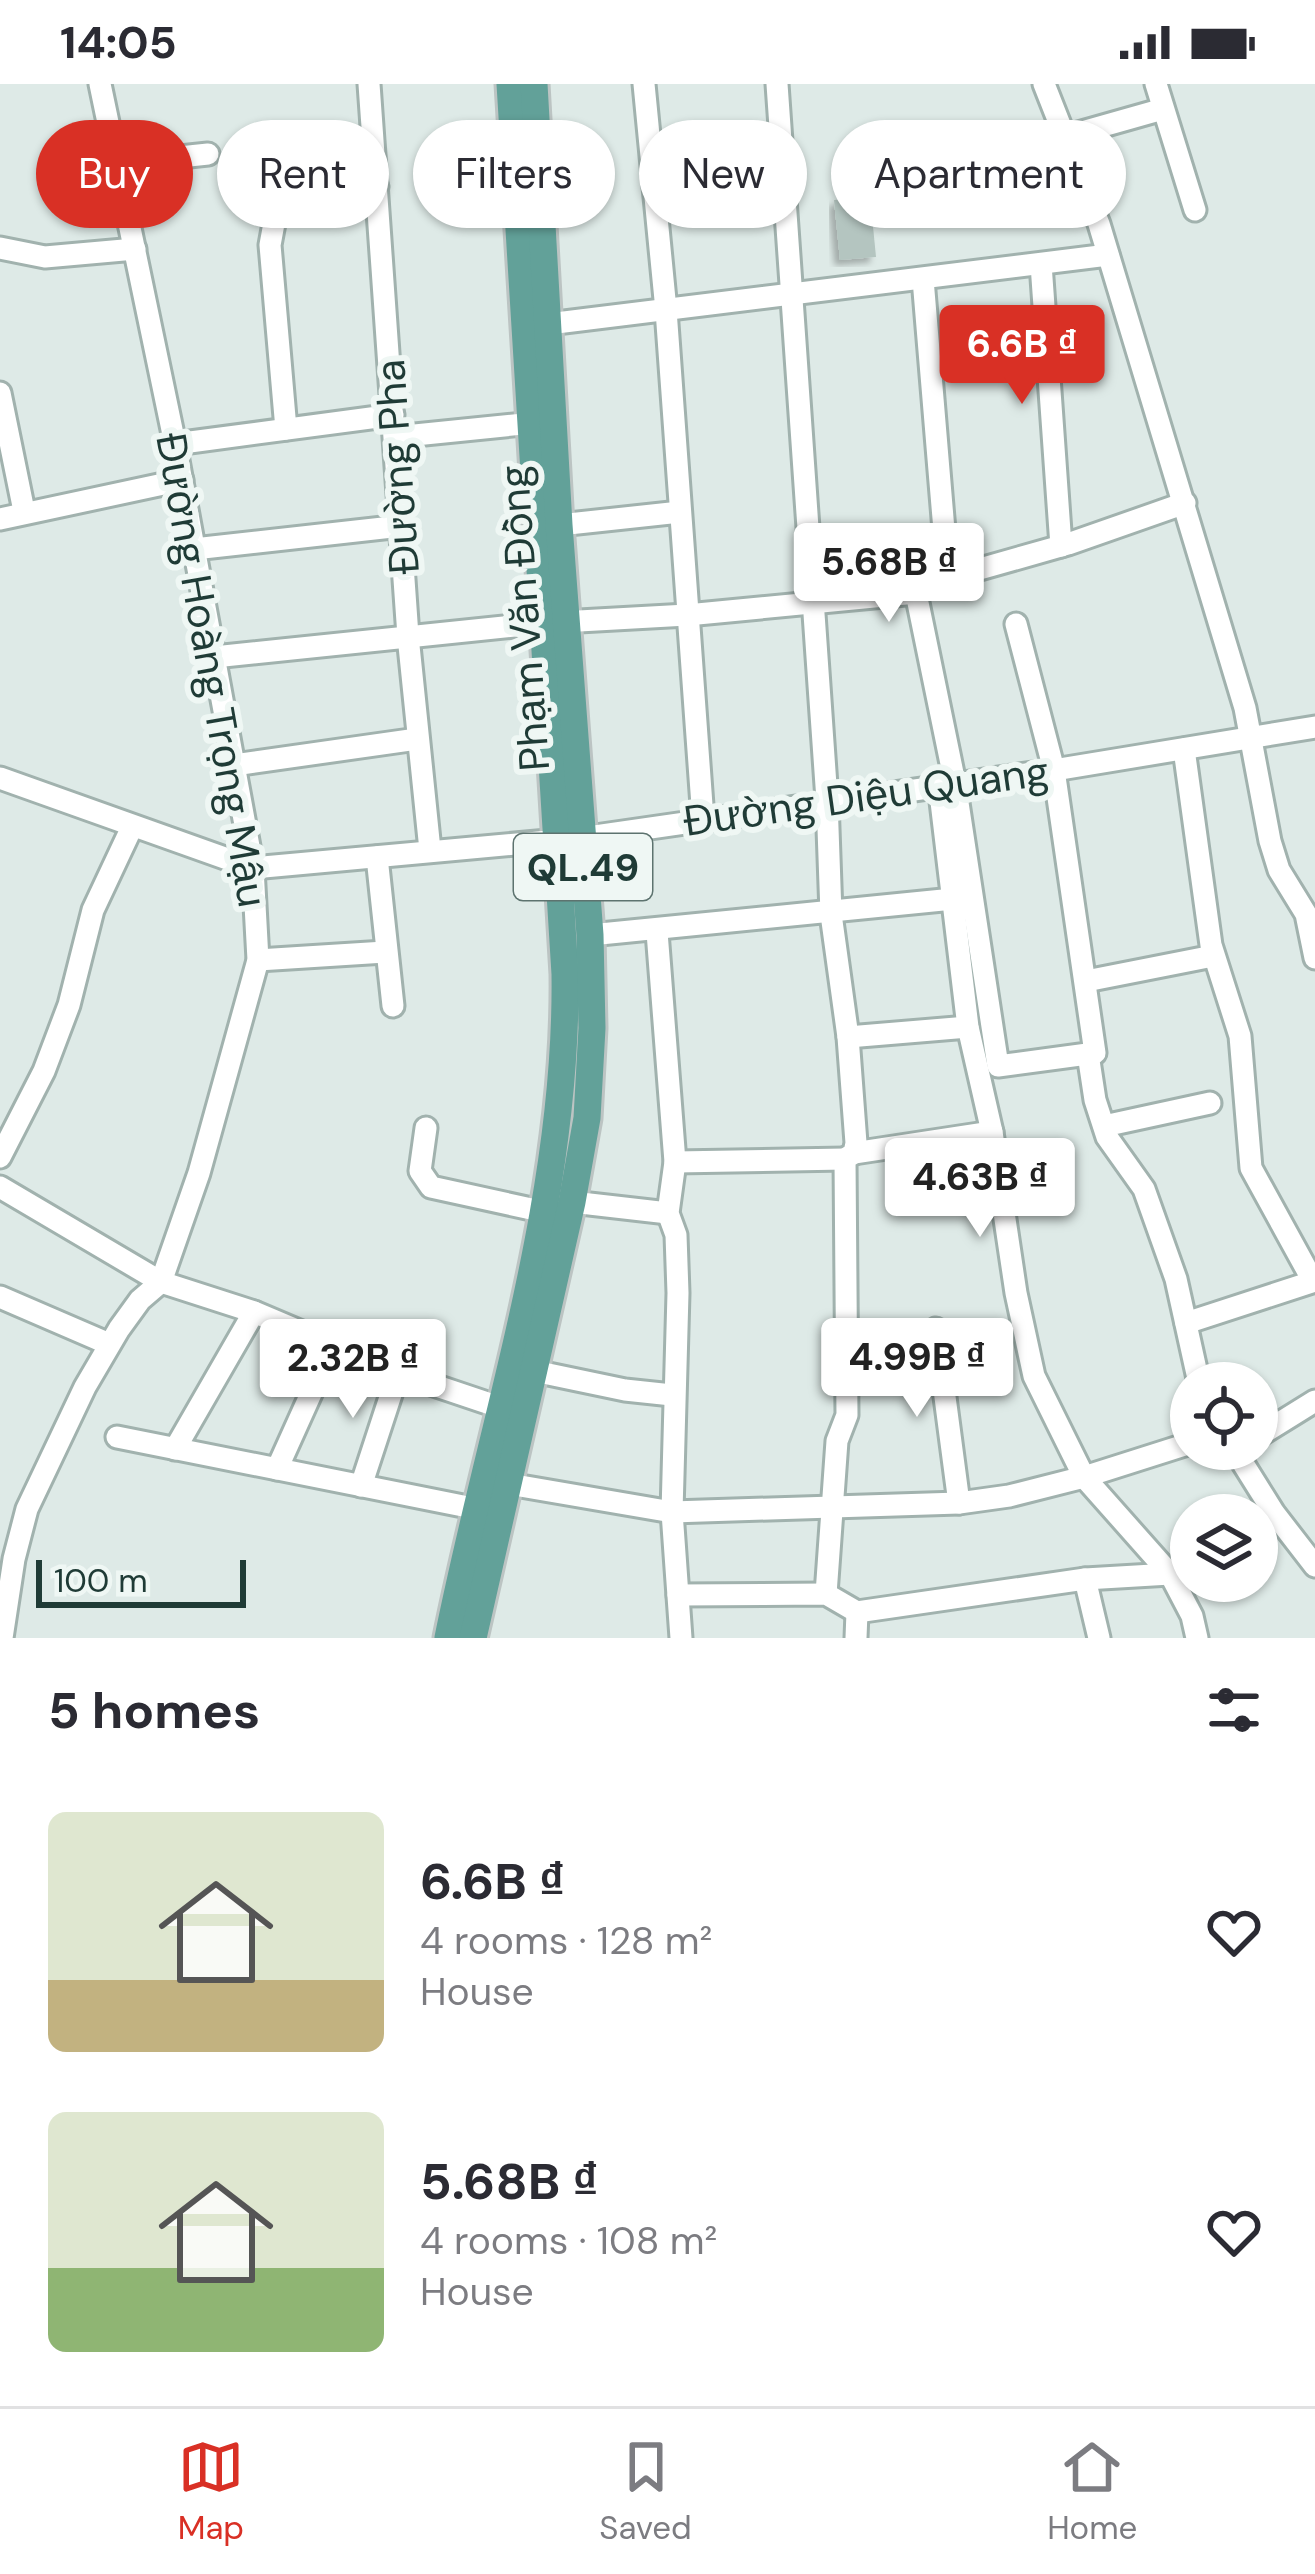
<!DOCTYPE html>
<meta charset="utf-8">
<style>
:root{--surface:#fff;--page:#f7f7f7;--text:#2b2b33;--muted:#7c7c81;--line:#e1e1e2;--accent:#d93025}
body{margin:0;font-family:"DM Sans",sans-serif;background:var(--page);color:var(--text);height:100vh;display:flex;flex-direction:column;font-size:45px;white-space:nowrap}
*{box-sizing:border-box;margin:0}
p{font-size:39px;color:var(--muted)}
.icon{flex:none;width:66px;height:66px;fill:none;stroke:currentColor;stroke-width:2;stroke-linecap:round;stroke-linejoin:round}
.map{position:relative;height:1554px;overflow:hidden}
.drawer{display:flex;flex-direction:column;background:var(--surface);flex:1}
.drawer>*{flex:none}
.guide{position:absolute;left:36px;top:36px;width:1245px;height:108px;display:flex;gap:24px}
.buttons{position:absolute;left:1170px;top:1278px;display:grid;gap:24px}
.buttons a{display:grid;place-items:center;width:108px;height:108px;border-radius:50%;background:var(--surface);box-shadow:0 3px 9px #0004;font-size:60px}
.scale{position:absolute;left:36px;bottom:30px;width:210px;box-sizing:border-box;padding-left:12px;border:6px solid #1f3b36;border-top:0;font-size:33px;line-height:42px;white-space:nowrap;color:#1f3b36;-webkit-text-stroke:9px #eff7f4;paint-order:stroke}
.price{position:absolute;translate:-50% -102px;padding:0 27px;border-radius:12px;background:#fff;color:#222;font-size:39px;line-height:78px;filter:drop-shadow(0 3px 6px #0008)}
.price::after{content:'';position:absolute;left:50%;top:72px;width:36px;height:27px;margin-left:-18px;background:inherit;clip-path:polygon(0 0,100% 0,50% 100%)}
.price.selected{background:var(--accent);color:#fff}
ul{padding:0;list-style:none}
li{display:flex;align-items:center;gap:36px;height:300px;padding:0 48px}
li span{display:grid;place-items:center;flex:none;width:336px;height:240px;border-radius:18px;color:#555}
li>.icon{margin-inline-start:auto}
span .icon{width:144px;height:144px;fill:#fffc;stroke-width:1}
li b{font-size:51px}
h2{display:flex;justify-content:space-between;align-items:center;height:144px;padding:0 48px;font-size:51px}
.chip{padding:0 42px;border-radius:54px;background:var(--surface);box-shadow:0 3px 9px #0004;font-size:42px;line-height:108px}
.chip.selected{background:var(--accent);color:#fff}
.status{display:flex;justify-content:space-between;align-items:center;height:84px;padding:0 60px;background:var(--surface);direction:ltr}
.status svg{height:33px;fill:currentColor}
.dock{display:flex;justify-content:space-around;align-items:center;height:168px;border-top:3px solid var(--line);background:var(--surface);font-size:33px;color:var(--muted)}
.dock a{display:grid;justify-items:center;gap:6px}
.dock .selected{color:var(--accent)}
.map>svg:first-child{display:block}
</style>
<div class="status"><b>14:05</b><svg viewBox="0 0 49 12"><path d="M0 12V9h3v3zM5 12V6h3v6zM10 12V3h3v9zM15 12V0h3v12zM26 1h20v11H26zM47 4h2v5h-2z"/></svg></div>
<div class="map">
<svg width="1315" height="1554" viewBox="0 0 1315 1554">
<defs>
<filter id="shadow"><feDropShadow dx="-5.5" dy="5.5" stdDeviation="3" flood-color="#0004"/></filter>
</defs>
<rect width="100%" height="100%" fill="#deeae7"/>
<path fill="#b4c5c0" filter="url(#shadow)" d="M870 112 876 173 840 176 834 116Z"/>
<g fill="none" stroke-linecap="round" stroke-linejoin="round">
<defs>
<g id="minor">
<path d="M369 0 408 552 430 766"/>
<path d="M644 0 666 226 703 735"/>
<path d="M777 0 827 716 831 830 848 953 856 1059 854 1069 845 1075 847 1331 837 1357 826 1510"/>
<path d="M1044 0 1099 140 1245 624 1270 757 1279 786 1306 830 1315 874"/>
<path d="M1156 0 1195 126"/>
<path d="M1064 53 1163 25"/>
<path d="M114 80 208 70"/>
<path d="M0 164 45 173 135 165"/>
<path d="M1041 180 1061 462"/>
<path d="M923 195 948 494"/>
<path d="M548 240 1108 171"/>
<path d="M0 309 24 427"/>
<path d="M286 345 270 161 275 134 297 115 377 103"/>
<path d="M395 353 543 338"/>
<path d="M175 360 393 331"/>
<path d="M0 435 182 396"/>
<path d="M559 441 680 428"/>
<path d="M194 465 401 442"/>
<path d="M916 509 955 699 998 982 1095 969 1054 686 1016 540"/>
<path d="M214 573 543 539 687 531 916 509 948 494 1068 460 1185 419"/>
<path d="M1184 665 1211 861 1240 952 1251 1084 1313 1197"/>
<path d="M234 681 417 655"/>
<path d="M0 694 253 784 581 754 1054 686 1315 643"/>
<path d="M939 701 968 943 992 1048 1016 1209 1034 1292 1084 1393 1170 1490 1192 1532 1197 1554"/>
<path d="M377 773 393 922"/>
<path d="M657 848 675 1078 668 1129 676 1151 678 1209 672 1428 681 1554"/>
<path d="M590 851 953 815"/>
<path d="M258 876 385 868"/>
<path d="M1086 897 1213 872"/>
<path d="M848 953 968 943"/>
<path d="M1088 970 1095 1016 1107 1053 1144 1105 1176 1195 1199 1299"/>
<path d="M1104 1042 1210 1019"/>
<path d="M426 1044 420 1087 431 1103 545 1128"/>
<path d="M854 1069 992 1048"/>
<path d="M0 1073 44 987 69 921 93 826 132 743"/>
<path d="M675 1078 845 1075"/>
<path d="M0 1103 161 1198 254 1228 398 1289 514 1328"/>
<path d="M572 1118 668 1129"/>
<path d="M0 1213 109 1260"/>
<path d="M1186 1239 1315 1197"/>
<path d="M936 1245 959 1419"/>
<path d="M534 1287 625 1306 672 1311"/>
<path d="M117 1353 488 1427"/>
<path d="M1257 1353 1315 1317"/>
<path d="M175 1365 254 1228"/>
<path d="M1234 1365 1274 1429 1315 1482"/>
<path d="M277 1385 332 1263"/>
<path d="M509 1400 672 1428 959 1419 1009 1412 1084 1393 1191 1359"/>
<path d="M361 1402 398 1289"/>
<path d="M1085 1495 1099 1554"/>
<path d="M678 1511 826 1510 857 1528 1085 1495 1170 1490 1191 1476"/>
<path d="M2 1554 14 1475 27 1425 85 1303 119 1245 140 1216 161 1198 199 1089 258 876 253 784 234 681 175 360 100 0"/>
<path d="M856 1554 857 1528"/>
</g>
<g id="major">
<path d="M448 1554C492 1334 568 1117 565 890L510 0"/>
<path d="M473 1554 572 1118 587 1034 592 944 590 851 559 441 534 0"/>
</g>
</defs>
<use href="#minor" stroke="#a1b2ae" stroke-width="27"/>
<use href="#major" stroke="#bcc4c3" stroke-width="33"/>
<use href="#minor" stroke="#fff" stroke-width="21"/>
<use href="#major" stroke="#62a199" stroke-width="27"/>
</g>
<g text-anchor="middle" dominant-baseline="central" stroke-width="12" stroke-linejoin="round" paint-order="stroke">
<rect fill="#eff7f4" stroke="#5d736f" stroke-width="3" x="514" y="750" width="138" height="66" rx="9"/>
<g font-size="39" font-weight="bold" fill="#1f3b36">
<text x="583" y="783">QL.49</text>
</g>
<g font-size="42" fill="#1f3b36" stroke="#eff7f4">
<text transform="translate(397 383) rotate(-94)">Đường Pha</text>
<text transform="translate(524 534) rotate(-94)">Phạm Văn Đồng</text>
<text transform="translate(212 586) rotate(80)">Đường Hoàng Trọng Mậu</text>
<text transform="translate(866 712) rotate(-8)">Đường Diệu Quang</text>
</g>
</g>
</svg>
<div class="buttons">
<a><svg class="icon" aria-label="locate" viewBox="0 0 24 24"><circle cx="12" cy="12" r="6"/><path d="M12 2v4M12 18v4M2 12h4M18 12h4"/></svg></a>
<a><svg class="icon" aria-label="layers" viewBox="0 0 24 24"><path d="M12 4l9 5-9 5-9-5zM3 14l9 5 9-5"/></svg></a>
</div>
<div class="scale">100 m</div>
<b class="price selected" style="left:1022px;top:323px">6.6B ₫</b>
<b class="price" style="left:889px;top:541px">5.68B ₫</b>
<b class="price" style="left:980px;top:1156px">4.63B ₫</b>
<b class="price" style="left:917px;top:1336px">4.99B ₫</b>
<b class="price" style="left:353px;top:1337px">2.32B ₫</b>
<div class="guide">
<a class="chip selected">Buy</a>
<a class="chip">Rent</a>
<a class="chip">Filters</a>
<a class="chip">New</a>
<a class="chip">Apartment</a>
</div>
</div>
<section class="drawer">
<h2>5 homes<svg class="icon" aria-label="filters" viewBox="0 0 24 24"><path d="M4 7h16M4 17h16"/><circle cx="9" cy="7" r="2"/><circle cx="15" cy="17" r="2"/></svg></h2>
<ul>
<li><span style="background:linear-gradient(#dfe7d0 70%,#c2b280 0)"><svg class="icon" aria-label="home" viewBox="0 0 24 24"><path d="M3 11l9-7 9 7M6 9v11h12V9"/></svg></span><div><b>6.6B ₫</b><p>4 rooms · 128 m²</p><p>House</p></div><svg class="icon" aria-label="heart" viewBox="0 0 24 24"><path d="M12 20l-8-8c-3-5 5-10 8-4 3-6 11-1 8 4z"/></svg></li>
<li><span style="background:linear-gradient(#dfe7d0 65%,#8fb573 0)"><svg class="icon" aria-label="home" viewBox="0 0 24 24"><path d="M3 11l9-7 9 7M6 9v11h12V9"/></svg></span><div><b>5.68B ₫</b><p>4 rooms · 108 m²</p><p>House</p></div><svg class="icon" aria-label="heart" viewBox="0 0 24 24"><path d="M12 20l-8-8c-3-5 5-10 8-4 3-6 11-1 8 4z"/></svg></li>
</ul>
</section>
<nav class="dock">
<a class="selected"><svg class="icon" aria-label="map" viewBox="0 0 24 24"><path d="M3 6l6-2 6 2 6-2v14l-6 2-6-2-6 2zM9 4v14M15 6v14"/></svg>Map</a>
<a><svg class="icon" aria-label="saved" viewBox="0 0 24 24"><path d="M7 4h10v16l-5-4-5 4z"/></svg>Saved</a>
<a><svg class="icon" aria-label="home" viewBox="0 0 24 24"><path d="M3 11l9-7 9 7M6 9v11h12V9"/></svg>Home</a>
</nav>
